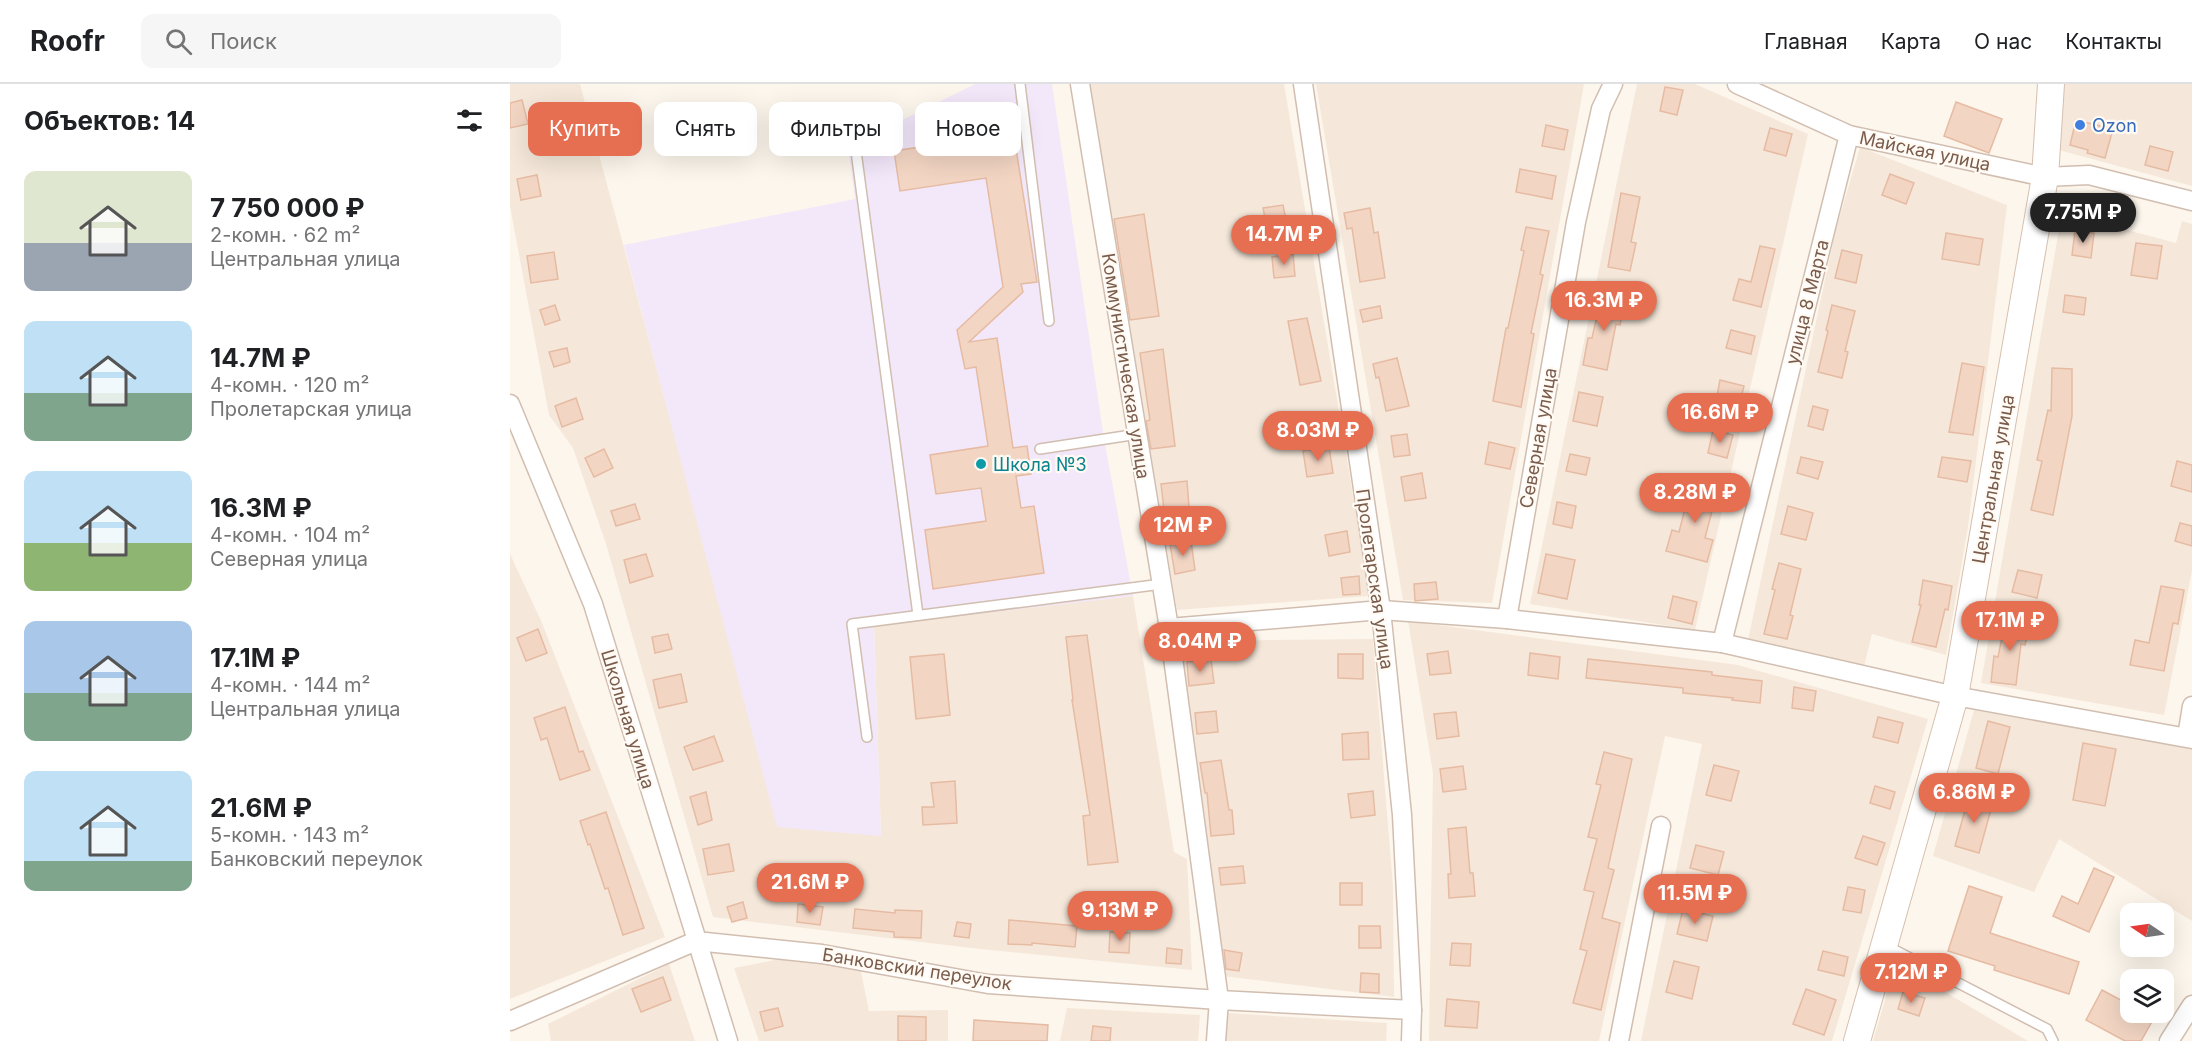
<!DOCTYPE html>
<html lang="ru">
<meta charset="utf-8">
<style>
:root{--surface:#fff;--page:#f6f6f6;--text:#202124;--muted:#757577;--line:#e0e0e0;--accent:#e76f51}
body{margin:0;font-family:Inter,sans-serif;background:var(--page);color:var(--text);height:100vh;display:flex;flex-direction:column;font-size:22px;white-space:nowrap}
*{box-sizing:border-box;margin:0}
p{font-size:20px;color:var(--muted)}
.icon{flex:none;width:33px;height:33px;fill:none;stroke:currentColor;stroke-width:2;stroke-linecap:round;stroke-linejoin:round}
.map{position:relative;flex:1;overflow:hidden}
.panel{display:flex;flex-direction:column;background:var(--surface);width:510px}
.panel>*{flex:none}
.banner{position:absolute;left:18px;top:18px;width:570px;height:54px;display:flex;gap:12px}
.needle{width:39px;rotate:283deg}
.tools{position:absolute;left:1610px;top:819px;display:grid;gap:12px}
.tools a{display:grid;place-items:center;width:54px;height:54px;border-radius:12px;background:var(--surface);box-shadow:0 6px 24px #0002;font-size:30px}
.price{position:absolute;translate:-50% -51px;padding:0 14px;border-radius:21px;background:var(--accent);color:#fff;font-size:20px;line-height:39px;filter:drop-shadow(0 2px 3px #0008)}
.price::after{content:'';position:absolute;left:50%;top:36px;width:18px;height:14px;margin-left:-9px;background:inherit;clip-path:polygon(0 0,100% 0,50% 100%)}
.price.active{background:#222;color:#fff}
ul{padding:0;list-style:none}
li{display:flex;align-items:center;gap:18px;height:150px;padding:0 24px}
li span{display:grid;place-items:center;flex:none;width:168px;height:120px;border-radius:12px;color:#555}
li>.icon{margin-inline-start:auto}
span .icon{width:72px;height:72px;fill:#fffc;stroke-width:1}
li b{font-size:26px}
h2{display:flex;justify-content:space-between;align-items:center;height:72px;padding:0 24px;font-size:26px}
.chip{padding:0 21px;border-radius:12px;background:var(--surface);box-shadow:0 6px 24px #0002;font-size:21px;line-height:54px}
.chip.active{background:var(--accent);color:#fff}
header{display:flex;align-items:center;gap:36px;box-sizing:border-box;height:84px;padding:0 30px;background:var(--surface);border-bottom:2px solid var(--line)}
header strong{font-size:28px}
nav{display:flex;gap:33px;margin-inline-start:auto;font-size:21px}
.search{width:420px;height:54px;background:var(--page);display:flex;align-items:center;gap:15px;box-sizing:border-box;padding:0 21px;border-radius:12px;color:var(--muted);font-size:22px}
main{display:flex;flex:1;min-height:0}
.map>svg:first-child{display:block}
</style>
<header>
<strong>Roofr</strong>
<div class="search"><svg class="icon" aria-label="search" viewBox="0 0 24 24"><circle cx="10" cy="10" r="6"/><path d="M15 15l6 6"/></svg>Поиск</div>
<nav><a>Главная</a><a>Карта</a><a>О нас</a><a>Контакты</a></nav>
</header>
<main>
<section class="panel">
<h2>Объектов: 14<svg class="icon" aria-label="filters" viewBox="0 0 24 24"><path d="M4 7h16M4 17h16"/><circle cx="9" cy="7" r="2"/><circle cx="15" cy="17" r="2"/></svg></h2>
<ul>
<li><span style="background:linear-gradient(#dfe7d0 60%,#9aa5b1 0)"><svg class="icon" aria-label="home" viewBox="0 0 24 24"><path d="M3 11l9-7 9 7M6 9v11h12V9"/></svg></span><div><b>7 750 000 ₽</b><p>2-комн. · 62 m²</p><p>Центральная улица</p></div></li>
<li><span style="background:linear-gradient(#bfe0f5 60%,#7fa58c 0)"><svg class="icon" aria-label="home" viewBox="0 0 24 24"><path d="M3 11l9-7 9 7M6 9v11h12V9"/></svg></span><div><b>14.7M ₽</b><p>4-комн. · 120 m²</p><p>Пролетарская улица</p></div></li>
<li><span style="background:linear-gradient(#bfe0f5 60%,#8fb573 0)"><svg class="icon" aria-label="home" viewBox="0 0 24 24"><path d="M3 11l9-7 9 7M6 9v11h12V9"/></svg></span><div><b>16.3M ₽</b><p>4-комн. · 104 m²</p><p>Северная улица</p></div></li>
<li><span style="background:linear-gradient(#a9c7e8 60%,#7fa58c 0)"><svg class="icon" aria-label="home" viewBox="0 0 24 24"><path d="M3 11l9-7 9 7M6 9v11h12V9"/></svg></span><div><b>17.1M ₽</b><p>4-комн. · 144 m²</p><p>Центральная улица</p></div></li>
<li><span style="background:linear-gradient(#bfe0f5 75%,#7fa58c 0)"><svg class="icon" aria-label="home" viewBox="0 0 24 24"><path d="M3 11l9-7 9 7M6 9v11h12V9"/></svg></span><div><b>21.6M ₽</b><p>5-комн. · 143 m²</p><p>Банковский переулок</p></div></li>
</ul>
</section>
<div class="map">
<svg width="1682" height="957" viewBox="0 0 1682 957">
<rect width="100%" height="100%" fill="#fdf6ec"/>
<g fill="#f5e8da">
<path d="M0 0H70L203 494 371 752 364 541 623 512 664 768 677 775 682 886 461 864 203 833 96 460 63 364 39 331 0 122Z"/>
<path d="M580 0H774L860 512 667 526Z"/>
<path d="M806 0H1074L982 519 893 516Z"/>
<path d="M1127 0H1185L1298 50 1185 546 1020 520Z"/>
<path d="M1552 0H1682V102L1545 65Z"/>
<path d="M1350 63 1497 121 1458 443 1436 571 1362 550 1354 582 1238 556 1325 149Z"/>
<path d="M1552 128 1617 137V146L1666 159 1672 137 1682 140V487L1654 631 1471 599Z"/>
<path d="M0 470 32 539 155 853 0 915Z"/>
<path d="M898 537 1228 581 1418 635 1322 957H1131L1192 660 1155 652 1089 957H919L923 689Z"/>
<path d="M863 555 883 803 884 913 713 892 670 557Z"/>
<path d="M1464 626 1682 665V837L1549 755 1524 808 1423 772Z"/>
<path d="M270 875 350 883 359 927 438 926V957H249L224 884Z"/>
<path d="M1386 879 1518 957H1363Z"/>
<path d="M159 880 185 957H41L38 940Z"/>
<path d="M557 924 690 931 688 957H550Z"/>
<path d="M718 929 877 939 876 957H716Z"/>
</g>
<path fill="#f3e8fa" d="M465 0H542L594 355 623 512 364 542 371 752 267 743 114 161 345 115 335 40 386 39Z"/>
<g fill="#f3d5c3" stroke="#e6bba3" stroke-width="1.5">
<path d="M1155 3 1173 6 1167 31 1150 27Z"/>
<path d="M12 16 18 40 0 44V19Z"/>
<path d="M1446 18 1492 35 1479 69 1434 52Z"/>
<path d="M499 20 527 198 511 200 513 208 459 258 487 254 503 364 517 362 521 390 506 392 511 424 524 422 534 489 423 505 415 446 476 437 471 404 426 410 420 371 478 362 466 283 455 285 447 246 493 203 476 94 390 107 384 67 470 54 466 26Z"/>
<path d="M1566 36 1603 45 1595 74 1577 69 1578 66 1560 61Z"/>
<path d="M1036 41 1058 46 1054 66 1032 62Z"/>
<path d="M1260 44 1282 50 1276 72 1254 66Z"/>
<path d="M1640 62 1663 68 1658 87 1635 81Z"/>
<path d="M1010 85 1046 92 1042 115 1006 108Z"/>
<path d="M1380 90 1404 99 1396 120 1372 111Z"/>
<path d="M27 91 31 112 11 116 7 95Z"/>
<path d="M1111 109 1130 113 1121 158 1126 159 1120 187 1098 183Z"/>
<path d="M773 121 777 141 757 145 753 124Z"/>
<path d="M860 124 864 149 868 148 875 194 850 198 842 144 837 145 834 129Z"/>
<path d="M634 130 649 232 620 236 604 135Z"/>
<path d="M1016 143 1039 147 1030 190 1033 191 1021 249 1024 250 1011 323 983 317 996 244H998L1014 167 1011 166Z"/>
<path d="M1565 147 1584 149 1581 174 1562 171Z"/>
<path d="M1436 149 1473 155 1469 181 1432 175Z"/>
<path d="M1626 159 1652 162 1647 195 1621 191Z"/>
<path d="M1250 162 1265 165 1251 223 1223 216 1229 195 1241 198Z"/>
<path d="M1332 166 1352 171 1346 199 1325 194Z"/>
<path d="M44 168 48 195 21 199 17 172Z"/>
<path d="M783 170 785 192 764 194 762 173Z"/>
<path d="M1092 210 1115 214 1110 241 1106 240 1097 286 1073 281 1078 254H1082Z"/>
<path d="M1555 211 1576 214 1574 231 1553 228Z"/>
<path d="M45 221 50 236 35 241 30 226Z"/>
<path d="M1322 221 1345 227 1335 267 1338 268 1332 294 1308 288 1318 247 1316 246Z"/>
<path d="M870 222 872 234 853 238 850 226Z"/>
<path d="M797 234 811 297 790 301 778 237Z"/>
<path d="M1221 246 1245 252 1241 270 1216 264Z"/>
<path d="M57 264 60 278 44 283 39 268Z"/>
<path d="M653 265 665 362 641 365 636 337 640 336 630 269Z"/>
<path d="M887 274 899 322 876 327 869 293 866 294 863 280Z"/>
<path d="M1452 279 1474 283 1463 351 1439 348Z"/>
<path d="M1542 284 1562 285V332L1543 431 1521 426 1532 377 1527 376 1538 326 1541 327Z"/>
<path d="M1210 296 1234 302 1230 318 1207 312Z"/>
<path d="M1069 308 1093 313 1087 342 1063 337Z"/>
<path d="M66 314 73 335 52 343 45 322Z"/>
<path d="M1303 322 1318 326 1313 346 1298 342Z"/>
<path d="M1203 346 1223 351 1217 374 1198 369Z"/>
<path d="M897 350 900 371 884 373 881 352Z"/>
<path d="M979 358 1005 364 1000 385 975 380Z"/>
<path d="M819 363 823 389 797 393 793 367Z"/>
<path d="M94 365 103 384 84 393 75 374Z"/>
<path d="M1060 370 1080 374 1076 391 1056 387Z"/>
<path d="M1291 373 1313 378 1308 395 1287 389Z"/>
<path d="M1432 373 1461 377 1457 398 1428 393Z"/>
<path d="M1667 377 1682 381V408L1661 402Z"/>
<path d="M912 389 916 414 895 417 891 393Z"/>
<path d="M677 397 679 423 654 426 651 400Z"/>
<path d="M1182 397 1208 404 1195 454 1203 456 1197 478 1156 467 1162 446 1169 448Z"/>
<path d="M1047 418 1066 422 1062 444 1043 440Z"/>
<path d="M125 420 130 435 106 442 101 427Z"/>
<path d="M1278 422 1303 429 1296 456 1271 450Z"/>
<path d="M1670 439 1682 442V462L1665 457Z"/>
<path d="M837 447 840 468 819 472 815 451Z"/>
<path d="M681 457 685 486 665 490 660 460Z"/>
<path d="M136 470 143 492 120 499 114 476Z"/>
<path d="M1036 470 1065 476 1057 515 1028 509Z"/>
<path d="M1269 479 1291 485 1280 531 1283 532 1277 555 1254 550 1265 506 1262 505Z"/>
<path d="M1508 486 1532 491 1527 514 1502 508Z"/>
<path d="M849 492 850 510 833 511 831 494Z"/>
<path d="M1413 496 1442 502 1438 526 1435 525 1426 563 1402 558 1411 521H1409Z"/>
<path d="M926 498 928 515 905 517 904 500Z"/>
<path d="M1651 502 1674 506 1668 540 1663 539 1654 587 1620 581 1625 556 1639 559Z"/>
<path d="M1163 512 1187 518 1182 540 1158 534Z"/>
<path d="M1496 534 1520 539 1515 561 1511 560 1506 601 1481 598 1484 572 1488 573Z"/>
<path d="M28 545 37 569 16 577 7 554Z"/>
<path d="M158 550 162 565 145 569 142 553Z"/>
<path d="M577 551 608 778 578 781 573 732 580 731 562 616H563L556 553Z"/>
<path d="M938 567 941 589 920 591 917 570Z"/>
<path d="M1020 569 1050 573 1048 595 1018 591Z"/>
<path d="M434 570 440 631 406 635 400 573Z"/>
<path d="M828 570H853V595L828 594Z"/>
<path d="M701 575 704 599 679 602 677 578Z"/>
<path d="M1078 575 1202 588V591L1252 597 1250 619 1222 616 1223 614 1173 609V604L1076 594Z"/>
<path d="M171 590 177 618 149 624 143 596Z"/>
<path d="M1284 603 1306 607 1303 627 1282 624Z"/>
<path d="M55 623 69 668 73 667 80 686 50 696 37 654 31 656 24 634Z"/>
<path d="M706 627 708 648 687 650 685 629Z"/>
<path d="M946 628 949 652 927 655 924 630Z"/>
<path d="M1368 633 1393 639 1388 659 1363 653Z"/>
<path d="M1478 637 1500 643 1488 690 1466 684Z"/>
<path d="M858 648 859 675 833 676 832 650Z"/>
<path d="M204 652 213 677 183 686 174 663Z"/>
<path d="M1573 659 1606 665 1595 722 1563 716Z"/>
<path d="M1094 668 1122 675 1098 784 1104 786 1092 834 1110 839 1091 926 1063 919 1077 867 1070 865 1084 808 1074 806 1087 755 1078 753 1091 701 1086 700Z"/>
<path d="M711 676 719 726H722L724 750 701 752 697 709H695L690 679Z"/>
<path d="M1204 681 1229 687 1221 717 1196 711Z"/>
<path d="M953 682 956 705 933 708 930 685Z"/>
<path d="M445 697 447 739 413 741 412 723H424L421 699Z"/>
<path d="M1365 702 1385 708 1380 725 1360 719Z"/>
<path d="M863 707 865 731 841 734 838 710Z"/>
<path d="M196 708 202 736 188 741 180 713Z"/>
<path d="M1459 712 1483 718 1469 769 1445 762Z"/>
<path d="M96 728 134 844 113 851 98 804 95 805 80 760 78 761 70 737Z"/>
<path d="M956 743 960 789H963L965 812 939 814 938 790H941L938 745Z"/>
<path d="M1353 752 1375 759 1367 781 1345 774Z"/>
<path d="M219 760 224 787 198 791 193 765Z"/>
<path d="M1186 761 1214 768 1208 791 1180 784Z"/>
<path d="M733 782 735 799 711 801 709 784Z"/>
<path d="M1584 784 1604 793 1579 848 1543 832 1552 812 1568 820Z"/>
<rect x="830" y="799" width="22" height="22"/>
<path d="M1459 802 1492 813 1480 849 1569 878 1559 910 1484 886 1485 882 1438 867Z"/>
<path d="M1338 803 1355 806 1351 829 1333 826Z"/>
<path d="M233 818 237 834 222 838 217 823Z"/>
<path d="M288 820 313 823 310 841 287 838Z"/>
<path d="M345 825 385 829V826L412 827 411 854 384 853V848L343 844Z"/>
<path d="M1173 825 1203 832 1197 857 1167 850Z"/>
<path d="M499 836 567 842 565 863 522 859V861L498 860Z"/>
<path d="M447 838 461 840 459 854 444 852Z"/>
<path d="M849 842H870L871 864H849Z"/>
<path d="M600 848 620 849 619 869 599 868Z"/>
<path d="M942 859 961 860 960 882 940 881Z"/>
<path d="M657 864 672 866 671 880 656 879Z"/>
<path d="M714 866 732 869 729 887 716 885Z"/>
<path d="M1313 867 1338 873 1334 892 1308 886Z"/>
<path d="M1164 877 1189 883 1182 915 1156 908Z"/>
<path d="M851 889 869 890V909L850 908Z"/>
<path d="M153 893 161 916 131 928 122 905Z"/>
<path d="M1296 905 1326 916 1314 951 1283 940Z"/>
<path d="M1592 906 1620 921V928H1633L1644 934 1631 957H1615L1576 936Z"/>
<path d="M1393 908 1415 914 1409 932 1388 925Z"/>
<path d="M937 915 969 918 967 944 935 942Z"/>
<path d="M268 924 273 942 255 947 250 928Z"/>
<path d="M388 932 416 933V957H388Z"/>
<path d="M464 936 538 941 537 957H463Z"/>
<path d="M583 942 601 944 600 957H581Z"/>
</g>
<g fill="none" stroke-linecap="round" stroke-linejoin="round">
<defs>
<g id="service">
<path d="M510 0 539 237"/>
<path d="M346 67 408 531"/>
<path d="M530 365 628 350"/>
<path d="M357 653 342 540 652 500"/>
<path d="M1375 861 1537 945 1543 957"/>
</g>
<g id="minor">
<path d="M570 0 659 544 709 916 706 957"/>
<path d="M793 0 871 526 892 731 902 926 901 957"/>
<path d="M1227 0 1339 51 1535 93 1579 91 1682 117"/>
<path d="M0 320 83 520 218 957"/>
<path d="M997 535 1066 138 1091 25 1103 0"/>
<path d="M659 544 871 526 997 535 1212 559 1445 612 1682 655"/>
<path d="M1212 559 1339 51"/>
<path d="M1677 653 1682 622"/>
<path d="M0 937 186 857 312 870 478 900 709 916 902 926"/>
<path d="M1109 957 1151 742"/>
<path d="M1659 957 1682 921"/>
</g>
<path id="secondary" d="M1347 957 1445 612 1535 93 1541 0"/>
</defs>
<use href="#service" stroke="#d1beb0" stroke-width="12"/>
<use href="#minor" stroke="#d1beb0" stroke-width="21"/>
<use href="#secondary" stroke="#d6c0b0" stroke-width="28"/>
<use href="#service" stroke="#fff" stroke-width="9"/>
<use href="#minor" stroke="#fff" stroke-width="18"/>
<use href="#secondary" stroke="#fff" stroke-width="26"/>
</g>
<circle fill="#3f7fe0" stroke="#fffaf3" stroke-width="2" cx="1570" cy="41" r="6"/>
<circle fill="#0f9aa8" stroke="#fffaf3" stroke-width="2" cx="471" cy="380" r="6"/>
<g text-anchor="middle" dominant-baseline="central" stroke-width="4.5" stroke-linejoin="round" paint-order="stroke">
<g font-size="18" fill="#366cbe" stroke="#fffaf3" text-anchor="start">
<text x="1582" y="41">Ozon</text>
</g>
<g font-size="18" fill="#7a5c4d" stroke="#fffaf3">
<text transform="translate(1415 67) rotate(12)">Майская улица</text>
<text transform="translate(1297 218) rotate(-76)">улица 8 Марта</text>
<text transform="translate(616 282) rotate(81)">Коммунистическая улица</text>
<text transform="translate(1028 354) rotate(-80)">Северная улица</text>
<text transform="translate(1483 395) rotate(-80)">Центральная улица</text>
<text transform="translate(865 495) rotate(82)">Пролетарская улица</text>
<text transform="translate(118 635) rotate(73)">Школьная улица</text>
<text transform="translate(407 885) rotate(9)">Банковский переулок</text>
</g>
<g font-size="18" fill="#0d838f" stroke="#fffaf3" text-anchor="start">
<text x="483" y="380">Школа №3</text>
</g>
</g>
</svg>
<div class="tools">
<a><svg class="needle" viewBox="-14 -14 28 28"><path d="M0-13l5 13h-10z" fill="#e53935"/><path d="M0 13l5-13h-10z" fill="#757577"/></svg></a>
<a><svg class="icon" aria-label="layers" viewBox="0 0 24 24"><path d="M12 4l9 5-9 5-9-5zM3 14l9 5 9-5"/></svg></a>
</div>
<b class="price active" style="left:1573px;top:160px">7.75M ₽</b>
<b class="price" style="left:774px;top:182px">14.7M ₽</b>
<b class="price" style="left:1094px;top:248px">16.3M ₽</b>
<b class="price" style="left:1210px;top:360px">16.6M ₽</b>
<b class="price" style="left:808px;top:378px">8.03M ₽</b>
<b class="price" style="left:1185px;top:440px">8.28M ₽</b>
<b class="price" style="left:673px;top:473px">12M ₽</b>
<b class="price" style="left:1500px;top:568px">17.1M ₽</b>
<b class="price" style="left:690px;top:589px">8.04M ₽</b>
<b class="price" style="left:1464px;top:740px">6.86M ₽</b>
<b class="price" style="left:300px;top:830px">21.6M ₽</b>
<b class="price" style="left:1185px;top:841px">11.5M ₽</b>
<b class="price" style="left:610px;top:858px">9.13M ₽</b>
<b class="price" style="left:1401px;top:920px">7.12M ₽</b>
<div class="banner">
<a class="chip active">Купить</a>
<a class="chip">Снять</a>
<a class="chip">Фильтры</a>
<a class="chip">Новое</a>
</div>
</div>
</main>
